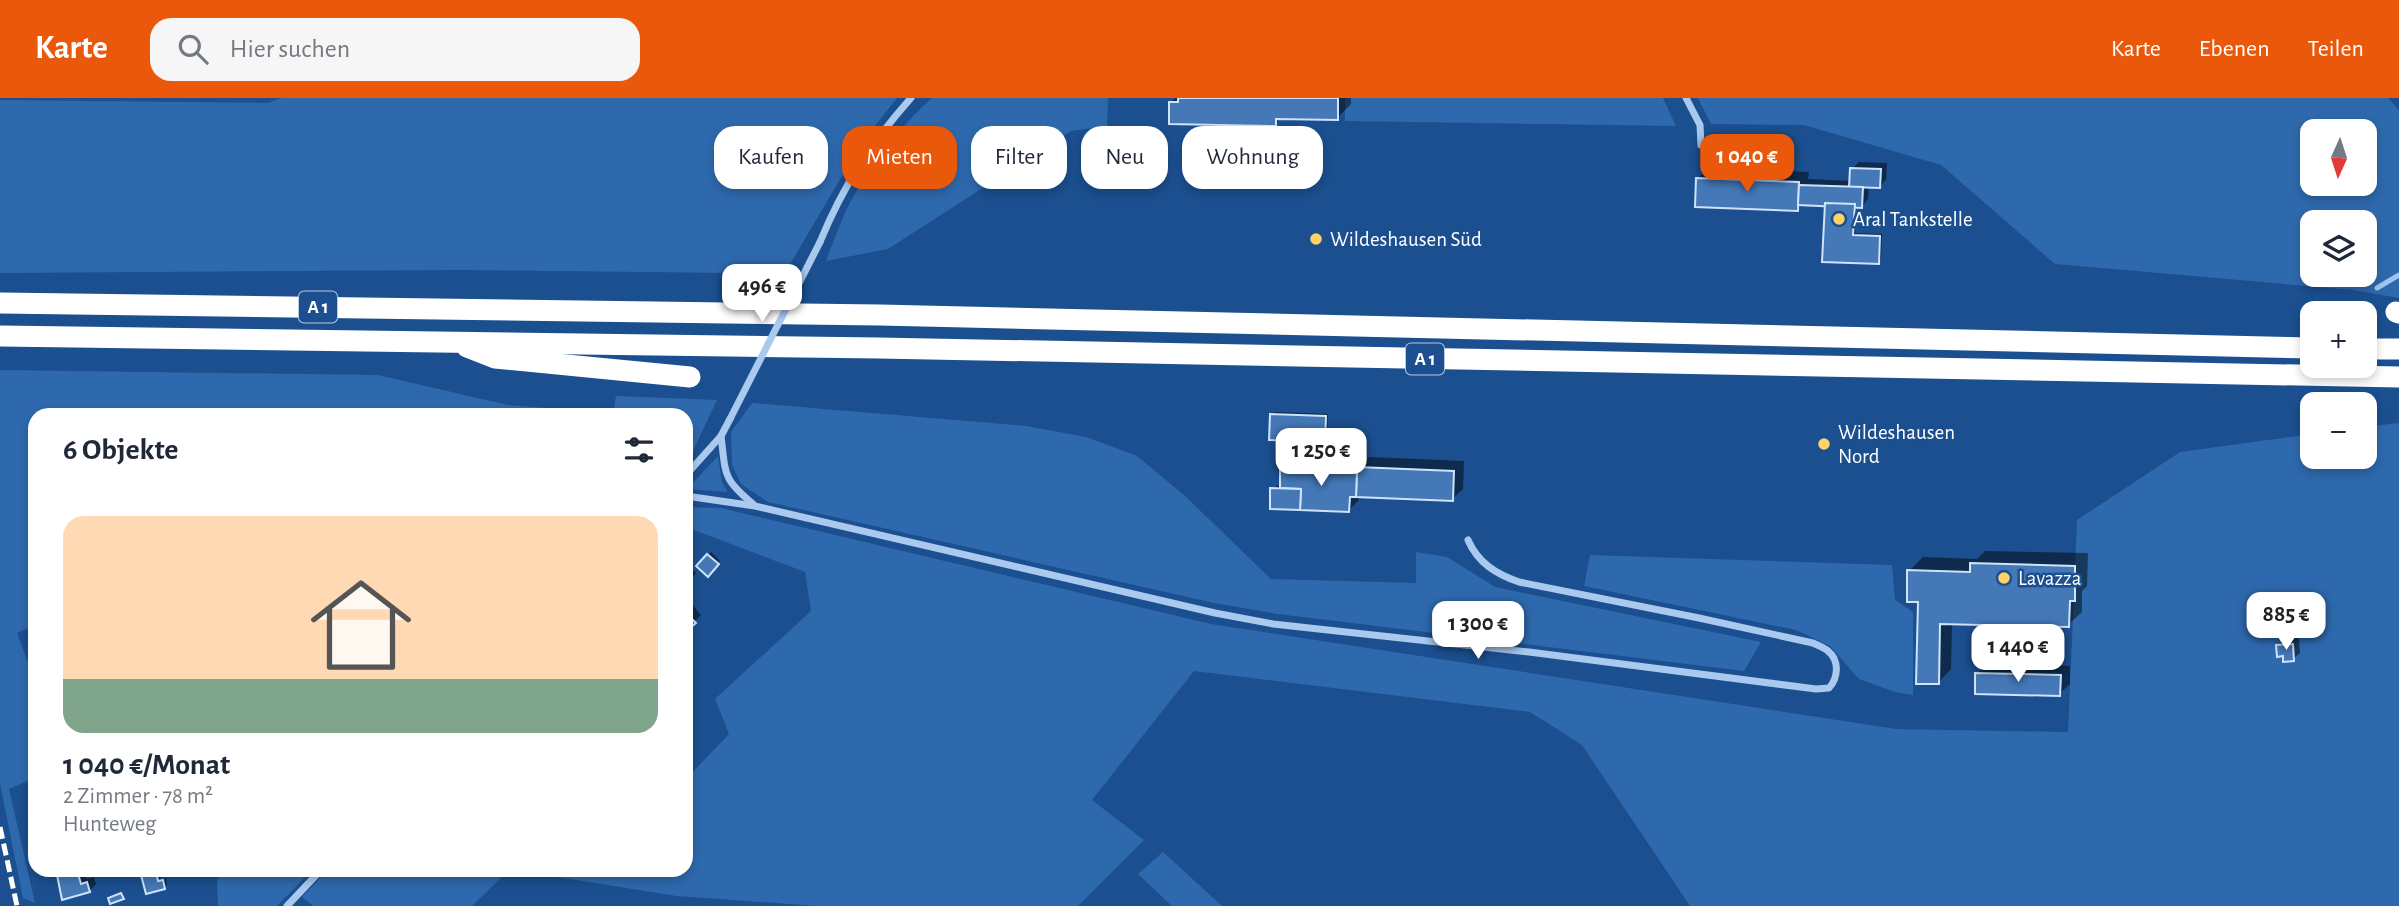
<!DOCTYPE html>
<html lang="de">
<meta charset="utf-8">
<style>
:root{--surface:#fff;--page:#f6f6f7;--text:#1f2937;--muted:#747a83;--accent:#ea580c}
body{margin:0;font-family:"Alegreya Sans",sans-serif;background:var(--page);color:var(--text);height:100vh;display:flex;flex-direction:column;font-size:26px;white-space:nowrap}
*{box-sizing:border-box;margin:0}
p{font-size:23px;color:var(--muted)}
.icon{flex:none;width:38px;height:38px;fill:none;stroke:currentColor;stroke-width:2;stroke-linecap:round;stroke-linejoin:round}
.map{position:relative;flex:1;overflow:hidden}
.sheet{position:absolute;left:28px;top:310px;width:665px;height:469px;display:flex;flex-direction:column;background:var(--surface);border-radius:21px;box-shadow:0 4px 10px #0003}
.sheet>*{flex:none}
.top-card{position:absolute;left:714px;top:28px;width:665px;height:63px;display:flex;gap:14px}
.needle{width:46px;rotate:183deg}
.tools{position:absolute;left:2300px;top:21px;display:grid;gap:14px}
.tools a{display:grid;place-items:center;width:77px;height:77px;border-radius:14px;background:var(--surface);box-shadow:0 4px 10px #0003;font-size:35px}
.price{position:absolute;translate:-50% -60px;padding:0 16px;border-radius:14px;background:#fff;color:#222;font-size:23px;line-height:46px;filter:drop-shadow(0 2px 4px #0008)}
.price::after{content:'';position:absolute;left:50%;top:42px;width:21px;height:16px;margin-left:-10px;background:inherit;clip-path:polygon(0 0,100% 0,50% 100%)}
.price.selected{background:var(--accent);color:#fff}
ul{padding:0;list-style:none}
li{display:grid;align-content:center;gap:14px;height:371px;padding:0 35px}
li span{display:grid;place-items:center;height:217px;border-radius:21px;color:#555}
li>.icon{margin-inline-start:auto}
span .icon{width:126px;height:126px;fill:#fffc;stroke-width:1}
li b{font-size:30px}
h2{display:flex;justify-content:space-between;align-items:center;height:84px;padding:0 35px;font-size:30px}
.pill{padding:0 24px;border-radius:21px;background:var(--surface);box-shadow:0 4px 10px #0003;font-size:24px;line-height:63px}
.pill.selected{background:var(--accent);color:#fff}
header{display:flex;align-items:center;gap:42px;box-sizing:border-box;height:98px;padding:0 35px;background:var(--accent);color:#fff}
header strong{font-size:33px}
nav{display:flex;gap:38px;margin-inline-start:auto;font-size:24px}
.search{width:490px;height:63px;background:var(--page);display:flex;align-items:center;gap:18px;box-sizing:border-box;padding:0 24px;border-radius:21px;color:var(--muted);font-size:26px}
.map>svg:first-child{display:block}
</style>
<header>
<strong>Karte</strong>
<div class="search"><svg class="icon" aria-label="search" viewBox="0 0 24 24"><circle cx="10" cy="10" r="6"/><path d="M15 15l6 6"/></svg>Hier suchen</div>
<nav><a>Karte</a><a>Ebenen</a><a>Teilen</a></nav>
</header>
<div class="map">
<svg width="2399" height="808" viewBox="0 0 2399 808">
<rect width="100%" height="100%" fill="#1b4f8f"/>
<g fill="#2e69ad" fill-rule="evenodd">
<path d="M281 0H897L862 44 789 168 735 175 462 172 0 175V2L268 5Z"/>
<path d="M932 0H1108L1107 28 1071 33 888 151 826 163C834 143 841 121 851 103 870 68 902 26 932 0Z"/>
<path d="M1345 0H1663L1676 28 1345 23Z"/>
<path d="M1698 0H2388L2399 12V200L2353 192 2055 166 1941 67 1804 27 1711 26ZM2312 33H2364V86H2312ZM2312 124H2364V177H2312Z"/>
<path d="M0 272 378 277 508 307 613 315 616 298 717 302 686 368V317H35V527L17 535 35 583V680L9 691 35 805 23 800 0 686Z"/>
<path d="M752 305 1026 328 1086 339 1137 358 1184 397 1271 481 1416 485V454L1447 459 1495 489 1761 544 1744 573 1278 516 1214 505 768 404 741 386 732 367 731 334Z"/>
<path d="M2399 325V808H1690L1582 647 1530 614 1194 573 1092 702 1144 742 1078 808H817L676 798 514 772H686V681L729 636 715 601 811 513 805 474 686 429V409L721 410 1211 526 1896 631 2068 634 2077 422 2180 354 2312 336V359H2364V329Z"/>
<path d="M718 358 722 384 728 394 687 391Z"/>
<path d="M1590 457 1892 467 1895 502 1913 514V597L1895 594 1859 581 1830 548 1796 532 1584 488Z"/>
<path d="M1163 754 1222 808H1172L1138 776Z"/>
<path d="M224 772H312L277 808H218L217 782Z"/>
<path d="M328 772H509L472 808H313L302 799Z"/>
</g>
<g fill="#0007">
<path d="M1175 0H1351V6L1337 20 1283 19 1275 26 1171 5Z"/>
<path d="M1859 64 1887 65 1886 82 1880 88H1869L1868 101 1862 108H1856L1855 135 1882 136 1881 161 1879 164 1824 162 1826 107 1802 106 1797 111 1698 80 1708 70 1809 74 1808 81 1851 83 1852 71Z"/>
<path d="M1274 314 1328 316 1326 362 1365 363 1369 359 1464 363 1463 391 1452 401 1359 397V402L1348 413 1272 391 1282 385V371L1292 361H1298L1299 341 1271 317Z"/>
<path d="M1985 453 2088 455 2087 488 2082 493V514L2068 527 1952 525 1951 571 1938 585 1920 503 1909 473 1923 459 1977 461Z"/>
<path d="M711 454 720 463 707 476 698 468Z"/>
<path d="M686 465 696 475 686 485Z"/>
<path d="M686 499 701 517 686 532Z"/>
<path d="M2299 540 2300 555 2293 561 2284 557 2278 548 2284 541Z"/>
<path d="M1987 565 2070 568V586L2059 596 1977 576Z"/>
<path d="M686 656 691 660 686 667Z"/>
<path d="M57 772H84L87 781 94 779 96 786 89 793 63 800Z"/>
<path d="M159 775 161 782 166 780 167 787 164 790 144 778Z"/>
</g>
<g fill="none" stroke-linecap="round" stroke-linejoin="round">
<path stroke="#9cc4f0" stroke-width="5" d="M2377 190 2399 177"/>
</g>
<g fill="#4478b7" stroke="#cfe3fa" stroke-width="2">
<path d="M1178 0H1338V22L1276 21V28L1169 26V4H1178Z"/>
<path d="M1850 70 1881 71 1880 90 1849 89Z"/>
<path d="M1696 80 1799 84 1798 113 1695 109Z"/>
<path d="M1799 87 1863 89 1862 110 1798 107Z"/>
<path d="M1825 105 1855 106 1853 137 1880 138 1879 166 1822 164Z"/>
<path d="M1270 316 1326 318 1324 376 1296 375 1297 343 1269 342Z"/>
<path d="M1357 369 1454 373 1453 403 1356 399Z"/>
<path d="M1280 370 1357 373 1356 399H1350L1349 414 1300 412 1301 391 1280 390Z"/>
<path d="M1270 390 1301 391 1300 412 1270 411Z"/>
<path d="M707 456 719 466 708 479 696 468Z"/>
<path d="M1970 465 2075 468V503H2070L2069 529 1940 526 1939 586H1916L1918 504H1907V472L1970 474Z"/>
<path d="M686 511 688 513 686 515 696 525 688 532 686 530Z"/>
<path d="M2293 546 2294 563 2283 564V558L2277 559 2276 547Z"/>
<path d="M1975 575 2061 577 2060 598 1975 596Z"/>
<path d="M56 772H77L81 786 87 784 90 794 62 802Z"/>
<path d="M156 774 158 783 163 782 165 791 146 796 141 777Z"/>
<path d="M121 795 124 801 110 806 108 800Z"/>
</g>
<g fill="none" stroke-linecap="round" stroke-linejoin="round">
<g stroke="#a9c9ee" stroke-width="7">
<path d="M1686 0 1700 27 1701 47"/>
<path d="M820 144C843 88 871 45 911 0"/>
<path d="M721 338C726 377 722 380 753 406"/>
<path d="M686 377 721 338 730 321"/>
<path d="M686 398 755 408 1215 515 1273 526 1529 554 1816 591 1829 590C1838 580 1840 563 1828 553 1825 550 1817 547 1813 545L1699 520 1519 484C1496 476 1478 465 1468 442"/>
<path d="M287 808 321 772"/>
</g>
<g stroke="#fff" stroke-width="21">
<path d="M0 205 880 217 2312 250"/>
<path d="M2396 214 2399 215"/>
<path d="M0 238 879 250 2399 279"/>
<path d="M467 249 495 260 690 279"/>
<path d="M2364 251H2399"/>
</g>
<path stroke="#fff" stroke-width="5" stroke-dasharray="12 5" stroke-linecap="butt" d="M0 729 17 808"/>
<path stroke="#a9c9ee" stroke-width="7" d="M730 321 820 144"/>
</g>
<g fill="#ffd166" stroke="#1b4f8f" stroke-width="2.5">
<circle cx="1839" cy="121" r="7"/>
<circle cx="1316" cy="141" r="7"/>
<circle cx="1824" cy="346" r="7"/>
<circle cx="2004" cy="480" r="7"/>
</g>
<g text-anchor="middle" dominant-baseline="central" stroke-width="5" stroke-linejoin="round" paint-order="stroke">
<g fill="#1b4f8f" stroke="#bbcadd" stroke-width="2">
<rect x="299" y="193.5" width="38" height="31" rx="5"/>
<rect x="1406" y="245.5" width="38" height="31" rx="5"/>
</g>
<g font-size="19" font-weight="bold" fill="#fff">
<text x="318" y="209">A 1</text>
<text x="1425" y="261">A 1</text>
</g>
<g font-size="21" fill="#fff" stroke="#1b4f8f" text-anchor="start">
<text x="1853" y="121">Aral Tankstelle</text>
<text x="1330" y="141">Wildeshausen Süd</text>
<text x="1838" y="334">Wildeshausen<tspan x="1838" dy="24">Nord</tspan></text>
<text x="2018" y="480">Lavazza</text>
</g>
</g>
</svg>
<div class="tools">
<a><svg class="needle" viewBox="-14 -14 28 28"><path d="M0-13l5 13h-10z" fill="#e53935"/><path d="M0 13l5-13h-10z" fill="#747a83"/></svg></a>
<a><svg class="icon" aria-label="layers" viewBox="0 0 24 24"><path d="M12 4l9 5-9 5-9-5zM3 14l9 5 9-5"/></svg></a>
<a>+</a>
<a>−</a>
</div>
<b class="price selected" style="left:1747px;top:96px">1 040 €</b>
<b class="price" style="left:762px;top:226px">496 €</b>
<b class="price" style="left:1321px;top:390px">1 250 €</b>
<b class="price" style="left:2286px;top:554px">885 €</b>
<b class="price" style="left:1478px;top:563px">1 300 €</b>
<b class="price" style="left:2018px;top:586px">1 440 €</b>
<div class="top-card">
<a class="pill">Kaufen</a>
<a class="pill selected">Mieten</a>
<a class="pill">Filter</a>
<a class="pill">Neu</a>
<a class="pill">Wohnung</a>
</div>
<section class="sheet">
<h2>6 Objekte<svg class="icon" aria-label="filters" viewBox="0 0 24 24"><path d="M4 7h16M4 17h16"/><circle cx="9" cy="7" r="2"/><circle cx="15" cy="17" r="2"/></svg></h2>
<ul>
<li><span style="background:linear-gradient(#ffd9b3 75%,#7fa58c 0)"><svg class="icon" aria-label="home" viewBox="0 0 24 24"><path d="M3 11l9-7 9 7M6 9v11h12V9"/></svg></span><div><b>1 040 €/Monat</b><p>2 Zimmer · 78 m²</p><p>Hunteweg</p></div></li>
</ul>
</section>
</div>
